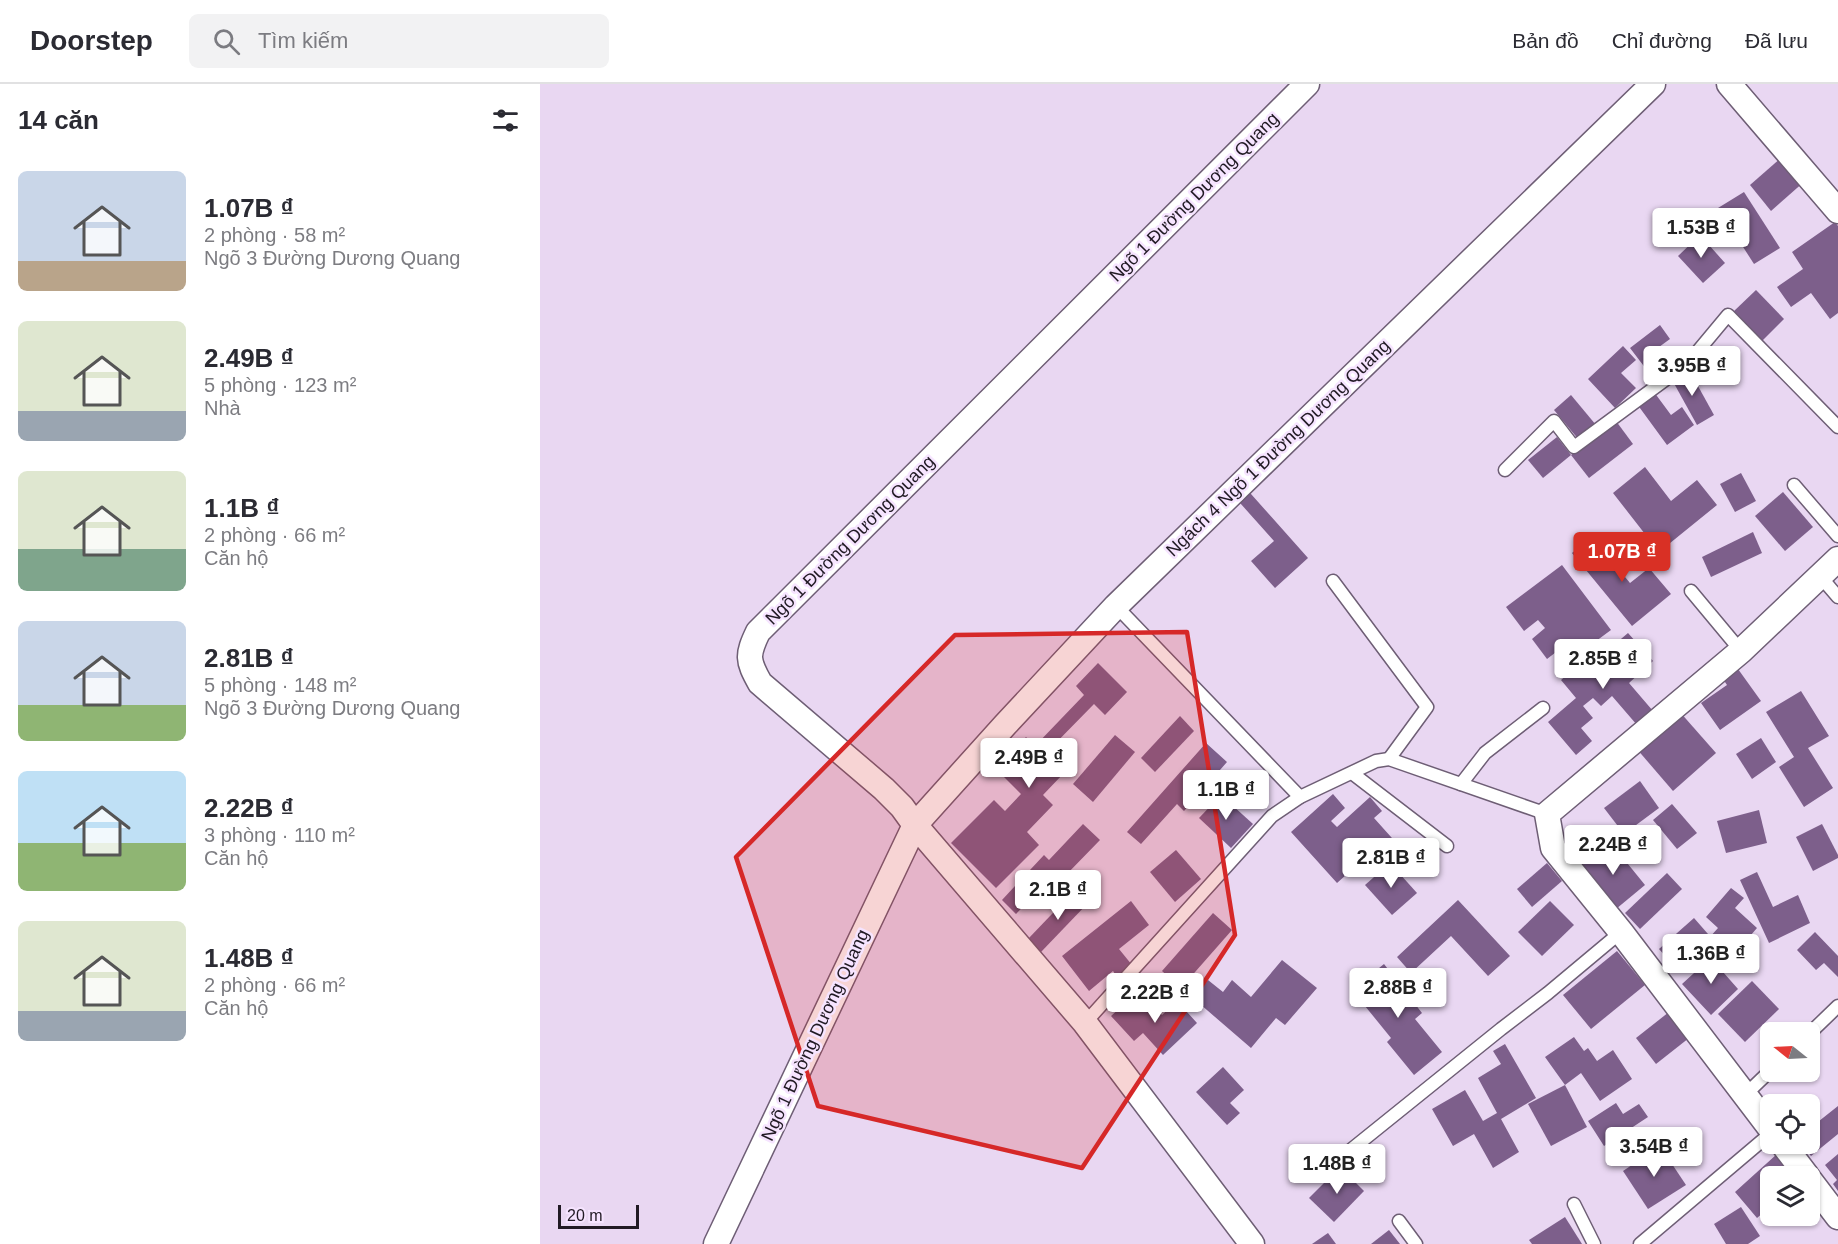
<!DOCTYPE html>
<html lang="vi">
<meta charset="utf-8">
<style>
:root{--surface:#fff;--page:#f2f2f3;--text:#2b2b33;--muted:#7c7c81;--line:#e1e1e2;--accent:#d93025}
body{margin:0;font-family:Arial,sans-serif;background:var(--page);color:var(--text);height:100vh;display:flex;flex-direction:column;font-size:22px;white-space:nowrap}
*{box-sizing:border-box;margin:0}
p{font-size:20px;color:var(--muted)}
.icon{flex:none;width:33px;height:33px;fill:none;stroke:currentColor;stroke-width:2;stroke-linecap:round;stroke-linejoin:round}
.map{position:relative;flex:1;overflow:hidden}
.sheet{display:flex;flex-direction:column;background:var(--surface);width:540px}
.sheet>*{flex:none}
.needle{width:39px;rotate:288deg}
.controls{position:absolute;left:1220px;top:938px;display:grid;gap:12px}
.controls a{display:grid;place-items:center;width:60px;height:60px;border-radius:9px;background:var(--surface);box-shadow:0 2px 4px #0004;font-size:30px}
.scale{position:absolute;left:18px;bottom:15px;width:81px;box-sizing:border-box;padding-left:6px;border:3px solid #211a24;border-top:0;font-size:16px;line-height:21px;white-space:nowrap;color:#211a24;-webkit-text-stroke:4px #f6e4ff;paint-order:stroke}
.price{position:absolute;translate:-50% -51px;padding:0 14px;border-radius:6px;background:#fff;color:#222;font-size:20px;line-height:39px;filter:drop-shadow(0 2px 3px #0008)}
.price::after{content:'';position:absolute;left:50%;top:36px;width:18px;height:14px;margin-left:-9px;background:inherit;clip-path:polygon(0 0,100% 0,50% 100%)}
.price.selected{background:var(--accent);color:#fff}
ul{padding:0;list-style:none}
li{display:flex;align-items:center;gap:18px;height:150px;padding:0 18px}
li span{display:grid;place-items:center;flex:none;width:168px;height:120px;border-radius:9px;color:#555}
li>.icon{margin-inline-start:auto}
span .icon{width:72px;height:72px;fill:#fffc;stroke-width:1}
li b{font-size:26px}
h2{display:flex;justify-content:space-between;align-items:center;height:72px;padding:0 18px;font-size:26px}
header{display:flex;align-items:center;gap:36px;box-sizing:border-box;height:84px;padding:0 30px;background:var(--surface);border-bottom:2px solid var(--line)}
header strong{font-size:28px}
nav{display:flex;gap:33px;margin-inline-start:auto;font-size:21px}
.search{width:420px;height:54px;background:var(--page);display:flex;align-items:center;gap:15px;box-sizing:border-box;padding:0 21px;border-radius:9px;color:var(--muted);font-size:22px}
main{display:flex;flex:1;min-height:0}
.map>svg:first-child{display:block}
</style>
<header>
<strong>Doorstep</strong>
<div class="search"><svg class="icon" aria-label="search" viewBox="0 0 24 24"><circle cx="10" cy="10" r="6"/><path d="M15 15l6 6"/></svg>Tìm kiếm</div>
<nav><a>Bản đồ</a><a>Chỉ đường</a><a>Đã lưu</a></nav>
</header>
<main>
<section class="sheet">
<h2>14 căn<svg class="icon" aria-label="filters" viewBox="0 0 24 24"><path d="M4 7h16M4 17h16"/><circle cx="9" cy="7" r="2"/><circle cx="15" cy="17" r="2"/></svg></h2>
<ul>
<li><span style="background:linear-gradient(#c9d6e8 75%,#b9a48a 0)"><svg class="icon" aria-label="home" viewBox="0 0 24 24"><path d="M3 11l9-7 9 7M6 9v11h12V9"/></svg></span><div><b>1.07B ₫</b><p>2 phòng · 58 m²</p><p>Ngõ 3 Đường Dương Quang</p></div></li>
<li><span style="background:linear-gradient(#dfe7d0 75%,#9aa5b1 0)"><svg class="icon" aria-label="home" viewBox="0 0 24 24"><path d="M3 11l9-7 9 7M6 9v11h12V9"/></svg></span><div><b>2.49B ₫</b><p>5 phòng · 123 m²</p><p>Nhà</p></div></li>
<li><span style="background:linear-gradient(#dfe7d0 65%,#7fa58c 0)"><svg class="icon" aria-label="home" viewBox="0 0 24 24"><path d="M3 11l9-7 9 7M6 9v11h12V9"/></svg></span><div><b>1.1B ₫</b><p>2 phòng · 66 m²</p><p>Căn hộ</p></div></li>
<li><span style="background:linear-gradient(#c9d6e8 70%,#8fb573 0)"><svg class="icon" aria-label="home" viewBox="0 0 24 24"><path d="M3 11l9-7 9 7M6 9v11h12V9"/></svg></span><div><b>2.81B ₫</b><p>5 phòng · 148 m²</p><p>Ngõ 3 Đường Dương Quang</p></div></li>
<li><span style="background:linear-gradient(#bfe0f5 60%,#8fb573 0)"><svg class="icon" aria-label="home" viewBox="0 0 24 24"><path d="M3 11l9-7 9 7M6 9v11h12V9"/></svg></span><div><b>2.22B ₫</b><p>3 phòng · 110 m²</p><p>Căn hộ</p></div></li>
<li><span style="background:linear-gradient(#dfe7d0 75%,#9aa5b1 0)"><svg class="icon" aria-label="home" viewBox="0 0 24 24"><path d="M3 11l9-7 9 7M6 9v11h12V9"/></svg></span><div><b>1.48B ₫</b><p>2 phòng · 66 m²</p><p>Căn hộ</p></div></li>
</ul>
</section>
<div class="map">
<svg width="1298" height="1160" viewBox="0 0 1298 1160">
<rect width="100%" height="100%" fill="#e9d7f2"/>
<g fill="#7d5f8b">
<path d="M1243 72 1265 97 1231 127 1210 101Z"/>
<path d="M1204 108 1240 164 1214 180 1178 124Z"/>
<path d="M1295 138 1298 142V229L1290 235 1271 209 1251 223 1237 203 1263 185 1252 168Z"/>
<path d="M1160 151 1185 179 1163 199 1138 172Z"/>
<path d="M1216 206 1244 235 1222 257 1193 228Z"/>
<path d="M1120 241 1130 255 1119 263 1126 273 1133 268 1141 279 1116 298 1090 264Z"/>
<path d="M1083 262 1096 276 1081 289 1096 304 1075 324 1048 295Z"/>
<path d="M1148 284 1174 331 1157 341 1131 294Z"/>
<path d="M1114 308 1131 331 1142 323 1154 341 1127 361 1097 320Z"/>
<path d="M1031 311 1056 341 1039 356 1014 326Z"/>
<path d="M1076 337 1093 360 1049 394 1031 371Z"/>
<path d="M1017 353 1031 371 1003 394 988 376Z"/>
<path d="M1105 383 1131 417 1157 396 1177 421 1119 468 1073 409Z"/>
<path d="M1201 389 1216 417 1195 428 1180 400Z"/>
<path d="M703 401 768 474 735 504 711 477 734 457 692 410Z"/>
<path d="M1243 408 1273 443 1245 467 1215 432Z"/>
<path d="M1213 448 1222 469 1171 493 1162 473Z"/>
<path d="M1052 453 1090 499 1109 484 1131 510 1092 542 1032 469Z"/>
<path d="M1022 481 1071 546 1029 577 1020 565 1007 575 992 555 1005 544 998 536 984 547 966 523Z"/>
<path d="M1088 549 1113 577 1089 599 1113 627 1097 641 1072 612 1061 622 1053 614 1043 622 1053 634 1041 644 1052 657 1036 671 1008 638 1036 614 1021 596 1042 578 1048 583Z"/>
<path d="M558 579 587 608 565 631 554 620 504 671 523 690 503 711 513 721 487 748 499 761 456 804 411 759 454 716 465 727 481 710 456 685 486 653 495 662 544 611 536 602Z"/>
<path d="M1198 585 1221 617 1180 646 1161 619 1187 601 1183 595Z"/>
<path d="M1261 607 1289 652 1268 664 1293 704 1264 723 1239 683 1254 673 1226 628Z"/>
<path d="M1139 627 1176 669 1133 707 1096 664Z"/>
<path d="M640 632 654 647 615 688 601 674Z"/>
<path d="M575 651 595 668 553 718 533 700Z"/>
<path d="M1221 654 1236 678 1212 695 1196 670Z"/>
<path d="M666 659 687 678 644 727 637 720 601 760 587 748Z"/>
<path d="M1100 697 1119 724 1084 750 1064 724Z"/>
<path d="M793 710 805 724 791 737 797 743 830 713 842 727 834 734 860 763 835 785 825 774 797 799 751 748Z"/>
<path d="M681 711 713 740 691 764 659 734Z"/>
<path d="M1132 720 1157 749 1137 765 1113 736Z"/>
<path d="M1219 726 1227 759 1186 769 1177 737Z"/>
<path d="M543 740 560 756 525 792 529 795 507 819 496 809 476 830 462 816 504 771 509 776Z"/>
<path d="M1282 740 1298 771V774L1273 787 1256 753Z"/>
<path d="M1070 758 1105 801 1076 825 1040 783Z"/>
<path d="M636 766 661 795 635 818 610 788Z"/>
<path d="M850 779 877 809 852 831 825 801Z"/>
<path d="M1007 779 1022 797 992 823 977 805Z"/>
<path d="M1217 788 1233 823 1258 811 1270 839 1229 859 1200 796Z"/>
<path d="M1127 789 1142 805 1100 845 1085 829Z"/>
<path d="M1191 804 1204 814 1195 824 1217 844 1191 874 1169 854 1178 844 1166 833Z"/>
<path d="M534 807 548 819 501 868 488 855Z"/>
<path d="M918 816 970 872 948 892 911 852 871 889 857 873Z"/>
<path d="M591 817 609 841 579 865 592 881 577 893 573 887 549 907 522 872Z"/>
<path d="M1010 817 1034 841 1002 872 978 848Z"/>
<path d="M673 829 692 846 641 904 622 887Z"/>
<path d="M1154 834 1168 850 1133 881 1119 865Z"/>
<path d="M1275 848 1298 872V893L1284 879 1276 886 1257 866Z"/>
<path d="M1077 867 1105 901 1051 945 1023 911Z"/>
<path d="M1176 869 1188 882 1183 888 1198 905 1171 931 1142 900Z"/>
<path d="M742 876 777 904 745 941 736 934 711 964 653 914 668 896 683 908 692 896 711 913Z"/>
<path d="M844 880 882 929 875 935 902 968 874 991 847 958 851 954 812 906Z"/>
<path d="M1212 897 1239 925 1205 958 1178 930Z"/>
<path d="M590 915 602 928 611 919 622 931 637 917 657 939 623 971 603 949 594 957 571 932Z"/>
<path d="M1129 928 1149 954 1116 980 1096 954Z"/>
<path d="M1034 953 1044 967 1048 964 1057 977 1073 966 1092 995 1060 1017 1041 989 1025 1001 1005 973Z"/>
<path d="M965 960 996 1014 961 1035 979 1068 953 1084 934 1050 913 1062 892 1025 925 1006 943 1037 957 1029 938 994 961 980 953 967Z"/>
<path d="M683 983 704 1006 690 1019 700 1029 687 1041 656 1008Z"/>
<path d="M1025 1001 1047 1043 1011 1062 988 1020Z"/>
<path d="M1076 1019 1083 1030 1099 1020 1108 1033 1064 1062 1048 1037Z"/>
<path d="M1298 1022V1050L1271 1072 1261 1059H1269V1045Z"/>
<path d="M1120 1062 1146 1101 1108 1125 1083 1087Z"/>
<path d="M1237 1070 1257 1092H1230V1123L1217 1134 1195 1108Z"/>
<path d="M1298 1070V1107L1293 1100 1297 1096 1285 1081Z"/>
<path d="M800 1083 824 1107 794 1138 769 1114Z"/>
<path d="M1201 1123 1220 1152 1208 1160H1186L1174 1140Z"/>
<path d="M1025 1133 1042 1160H992L989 1156Z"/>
<path d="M849 1146 860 1160H831Z"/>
<path d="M788 1149 796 1160H772Z"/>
</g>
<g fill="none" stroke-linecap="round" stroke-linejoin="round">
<defs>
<g id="lane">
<path d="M965 386 1014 337 1034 363 1148 279 1188 231 1298 343"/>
<path d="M1254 401 1298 452"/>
<path d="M1280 492 1298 513"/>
<path d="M793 497 887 623 849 675"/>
<path d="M1151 507 1201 567"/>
<path d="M576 522 760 713"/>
<path d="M812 689 907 762"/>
<path d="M921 700 945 669 1003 624"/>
<path d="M545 939 732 732 760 713 836 677 849 675 1007 730"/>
<path d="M1269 950 1298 922"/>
<path d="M1205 1011 1230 987"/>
<path d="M802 1073 961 945 1008 909 1081 848"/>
<path d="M1034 1120 1054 1160"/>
<path d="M859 1137 876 1160"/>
<path d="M1100 1160 1230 1050"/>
</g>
<g id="street">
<path d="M1189 0 1298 127"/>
<path d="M1230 1044 1081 848 1013 764 1007 730 1201 567 1298 475"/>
<path d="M1242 1059 1267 1092"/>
<path d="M1269 1095 1298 1133"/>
<path d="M176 1160 375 741 362 723 344 705 220 599C207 576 207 571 218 548L767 0"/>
<path d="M712 1160 545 939 375 741 465 641 576 522 1113 0"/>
</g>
</defs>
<use href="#lane" stroke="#6e5e75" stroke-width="15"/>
<use href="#street" stroke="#6e5e75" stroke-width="27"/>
<use href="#lane" stroke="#fff" stroke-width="12"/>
<use href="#street" stroke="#fff" stroke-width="24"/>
</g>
<path fill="#d62828" fill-opacity="0.2" stroke="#d62828" stroke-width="4.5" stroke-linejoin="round" d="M647 548 695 851 542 1084 278 1022 196 773 415 551Z"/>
<g text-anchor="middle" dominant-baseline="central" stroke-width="5" stroke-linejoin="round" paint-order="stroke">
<g font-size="18" fill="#211a24" stroke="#f6e4ff">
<text transform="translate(654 113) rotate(-45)">Ngõ 1 Đường Dương Quang</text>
<text transform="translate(738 364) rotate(-44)">Ngách 4 Ngõ 1 Đường Dương Quang</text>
<text transform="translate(310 456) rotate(-45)">Ngõ 1 Đường Dương Quang</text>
<text transform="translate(275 951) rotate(-65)">Ngõ 1 Đường Dương Quang</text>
</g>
</g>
</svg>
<div class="controls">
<a><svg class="needle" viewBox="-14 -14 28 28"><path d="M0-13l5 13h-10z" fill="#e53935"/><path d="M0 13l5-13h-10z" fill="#7c7c81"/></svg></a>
<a><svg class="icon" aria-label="locate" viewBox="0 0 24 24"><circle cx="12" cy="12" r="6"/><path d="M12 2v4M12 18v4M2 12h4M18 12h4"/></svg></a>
<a><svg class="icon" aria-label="layers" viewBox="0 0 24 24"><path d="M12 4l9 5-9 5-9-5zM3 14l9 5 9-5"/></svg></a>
</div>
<div class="scale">20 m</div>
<b class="price" style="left:1161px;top:175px">1.53B ₫</b>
<b class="price" style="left:1152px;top:313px">3.95B ₫</b>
<b class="price selected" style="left:1082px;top:499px">1.07B ₫</b>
<b class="price" style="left:1063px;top:606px">2.85B ₫</b>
<b class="price" style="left:489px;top:705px">2.49B ₫</b>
<b class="price" style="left:686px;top:737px">1.1B ₫</b>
<b class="price" style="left:1073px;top:792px">2.24B ₫</b>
<b class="price" style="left:851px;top:805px">2.81B ₫</b>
<b class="price" style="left:518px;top:837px">2.1B ₫</b>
<b class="price" style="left:1171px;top:901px">1.36B ₫</b>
<b class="price" style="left:858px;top:935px">2.88B ₫</b>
<b class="price" style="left:615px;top:940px">2.22B ₫</b>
<b class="price" style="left:1114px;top:1094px">3.54B ₫</b>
<b class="price" style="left:797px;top:1111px">1.48B ₫</b>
</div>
</main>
